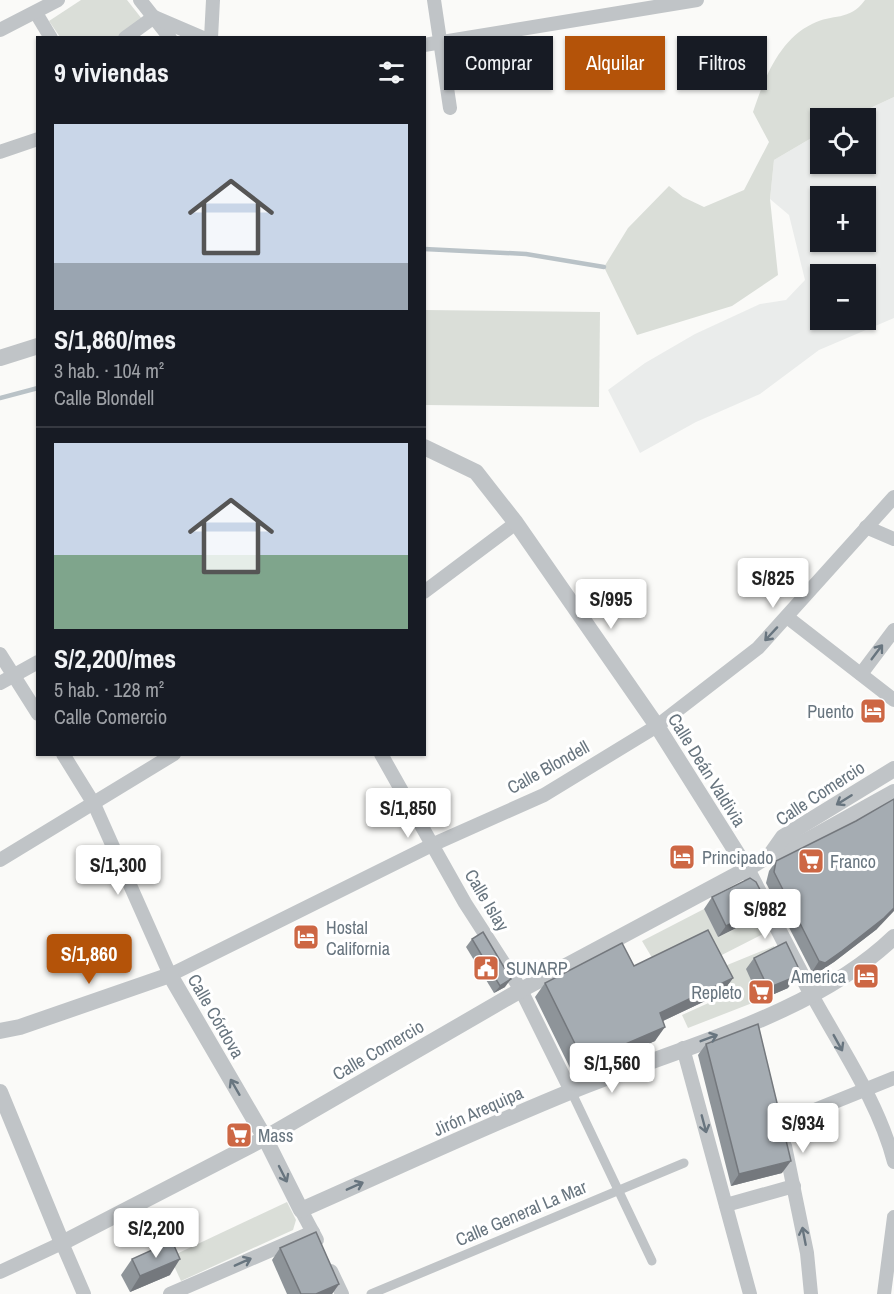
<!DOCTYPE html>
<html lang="es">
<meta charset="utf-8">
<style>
:root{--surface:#171b24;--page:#242831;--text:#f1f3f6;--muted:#9ea1a6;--line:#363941;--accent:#b45309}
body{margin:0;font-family:"Archivo Narrow",sans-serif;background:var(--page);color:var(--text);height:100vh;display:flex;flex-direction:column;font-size:22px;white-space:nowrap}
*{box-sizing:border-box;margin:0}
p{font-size:20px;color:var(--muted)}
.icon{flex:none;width:33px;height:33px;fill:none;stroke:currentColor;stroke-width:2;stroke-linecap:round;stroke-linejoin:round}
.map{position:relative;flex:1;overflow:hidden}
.drawer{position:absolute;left:36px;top:36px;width:390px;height:720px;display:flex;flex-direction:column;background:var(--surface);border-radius:0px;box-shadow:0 2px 4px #0004}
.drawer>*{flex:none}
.top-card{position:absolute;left:444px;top:36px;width:360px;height:54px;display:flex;gap:12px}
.controls{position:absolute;left:810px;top:108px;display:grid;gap:12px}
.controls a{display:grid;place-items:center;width:66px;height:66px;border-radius:0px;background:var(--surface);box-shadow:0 2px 4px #0004;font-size:30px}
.price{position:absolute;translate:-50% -51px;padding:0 14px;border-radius:6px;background:#fff;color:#222;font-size:20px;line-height:39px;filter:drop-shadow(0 2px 3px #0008)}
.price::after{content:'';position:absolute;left:50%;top:36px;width:18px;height:14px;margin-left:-9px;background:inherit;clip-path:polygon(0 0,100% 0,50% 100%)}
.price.current{background:var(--accent);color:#fff}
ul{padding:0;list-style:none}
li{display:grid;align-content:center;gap:12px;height:318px;padding:0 18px}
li+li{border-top:2px solid var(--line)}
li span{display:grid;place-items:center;height:186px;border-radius:0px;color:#555}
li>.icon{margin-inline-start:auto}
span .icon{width:108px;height:108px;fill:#fffc;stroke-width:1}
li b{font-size:26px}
h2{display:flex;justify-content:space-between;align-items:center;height:72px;padding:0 18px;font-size:26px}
.tag{padding:0 21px;border-radius:0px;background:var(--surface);box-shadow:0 2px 4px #0004;font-size:21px;line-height:54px}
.tag.current{background:var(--accent);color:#fff}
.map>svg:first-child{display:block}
</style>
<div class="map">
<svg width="894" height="1294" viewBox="0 0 894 1294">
<rect width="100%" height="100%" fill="#fafaf8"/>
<path fill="#eaeceb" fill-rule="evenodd" d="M894 97V318L819 350 760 394 696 422 640 453 608 390 645 363 695 334 760 304 786 300 805 280 789 215 770 199 774 160 820 133V164H866V118H849ZM820 196H866V242H820ZM820 274H866V320H820Z"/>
<g fill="#daded8">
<path d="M81 0H127L142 19 116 38 60 37 49 21Z"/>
<path d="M865 0H894V97L849 118H820V133L774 160 770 199 778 275 732 306 637 335 604 267 628 228 669 186 683 197 704 207 744 190 769 142 753 112C764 79 779 40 812 24 833 13 849 22 865 0Z"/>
<path d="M425 310 600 312 599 407 425 405Z"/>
<path d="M704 909 718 937 759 917 767 932 710 961H654L642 941Z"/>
<path d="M774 946 778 954 760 1000 688 1028 682 1015 726 995 715 970Z"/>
<path d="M287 1202 296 1220 293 1230 181 1281 170 1257Z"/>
</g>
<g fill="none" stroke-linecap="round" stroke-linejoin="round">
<g stroke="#b9c2c7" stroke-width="4.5">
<path d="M424 249 526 254 604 267"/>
<path d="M0 398 38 388"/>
</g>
<g stroke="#c0c4c7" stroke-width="9">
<path d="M571 1091 652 1261"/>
<path d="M371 1294 684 1163"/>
</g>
<g stroke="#c0c4c7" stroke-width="14">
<path d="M140 0 170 38"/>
<path d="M434 0 450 108"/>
<path d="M36 13 51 38"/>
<path d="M154 17 203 38"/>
<path d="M0 30 58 0"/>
<path d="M125 38 154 17"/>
<path d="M211 38 213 0"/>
<path d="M424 45 697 0"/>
<path d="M0 152 38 139"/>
<path d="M866 527 894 539"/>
<path d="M424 592 516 523"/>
<path d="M787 617 894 700"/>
<path d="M0 654 38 714"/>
<path d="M861 674 894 630"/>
<path d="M0 683 38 662"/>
<path d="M63 754 94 804 170 975 434 844 544 795 657 726 758 648 894 497"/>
<path d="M381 754 465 903 521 990 571 1091"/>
<path d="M0 860 174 754"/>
<path d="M812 995C841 1048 879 1103 894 1162"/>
<path d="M683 1048 750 1294"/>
<path d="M780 1124 894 1078"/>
<path d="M785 1146 807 1253 811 1294"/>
<path d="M726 1205 794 1186"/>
<path d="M301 1210 317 1240"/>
<path d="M331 1271 342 1294"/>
<path d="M0 1272 62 1243 84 1294"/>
<path d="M170 1294 313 1232"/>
<path d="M884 1294 894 1217"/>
</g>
<g stroke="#c0c4c7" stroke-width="16">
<path d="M0 358 38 346"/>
<path d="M424 447 476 472 516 523 657 726 747 869 812 995"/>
<path d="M771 854 788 851 894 792"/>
<path d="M0 1031 20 1027 170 975 265 1138 301 1210C392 1170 481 1128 572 1091 677 1048 812 1016 894 937"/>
<path d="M0 1092 62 1243 265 1138 521 990 747 869 771 854 783 837 894 769"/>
</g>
</g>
<g fill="#8e9499">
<path d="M776 861 877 929 834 962 817 973 812 972 766 883 769 871Z"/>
<path d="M712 897 760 916 718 937 704 909Z"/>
<path d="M472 939 505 987 494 993 466 947Z"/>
<path d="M754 958 788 988 760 1000 746 969Z"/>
<path d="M634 966 733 978 722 993 663 1021 655 1041 574 1076 535 997 545 983Z"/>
<path d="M706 1044 782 1173 731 1186 698 1055Z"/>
<path d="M280 1248 339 1284 332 1294H287L272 1260Z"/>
<path d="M132 1259 170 1275 130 1292 121 1275Z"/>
</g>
<g fill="#74787d">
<path d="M768 905 760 916 718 937 726 926Z"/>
<path d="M894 908V911L877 929 834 962 817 973 812 972 819 961Z"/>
<path d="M797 976 788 988 760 1000 768 988Z"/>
<path d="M733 978 722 993 650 1027 660 1013Z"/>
<path d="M511 979 505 987 494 993 500 986Z"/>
<path d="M665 1027 655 1041 574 1076 584 1062Z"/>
<path d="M791 1161 782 1173 731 1186 739 1174Z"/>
<path d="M180 1259 170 1275 130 1292 140 1276Z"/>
<path d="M339 1284 332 1294H316Z"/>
</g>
<g fill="#a5acb2" stroke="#74787d" stroke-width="1.5">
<path d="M894 799V908L884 918 842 951 825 963 819 961 774 872 776 861 856 821Z"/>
<path d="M750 878 756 882 768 905 726 926 712 897Z"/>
<path d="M708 930 733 978 660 1013 665 1027 584 1062 545 983 622 943 634 966Z"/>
<path d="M483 932 511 979 500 986 472 939Z"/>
<path d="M786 942 799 969 797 976 768 988 754 958Z"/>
<path d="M758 1024 791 1161 739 1174 706 1044Z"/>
<path d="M316 1232 339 1284 316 1294H301L280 1248Z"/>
<path d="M172 1241 180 1259 140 1276 132 1259Z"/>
</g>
<defs><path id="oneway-shaft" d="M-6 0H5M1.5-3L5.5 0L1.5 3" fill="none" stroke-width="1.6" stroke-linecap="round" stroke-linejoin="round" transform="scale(1.5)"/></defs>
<g stroke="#68757f">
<use href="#oneway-shaft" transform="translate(771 634) rotate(133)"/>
<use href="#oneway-shaft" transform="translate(877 652) rotate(-53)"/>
<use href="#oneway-shaft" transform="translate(844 800) rotate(148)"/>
<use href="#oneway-shaft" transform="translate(709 1038) rotate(-21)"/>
<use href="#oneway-shaft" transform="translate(838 1043) rotate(61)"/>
<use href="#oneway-shaft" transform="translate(235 1087) rotate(-120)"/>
<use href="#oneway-shaft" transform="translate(704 1124) rotate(75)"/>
<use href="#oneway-shaft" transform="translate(283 1174) rotate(63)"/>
<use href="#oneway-shaft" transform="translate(355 1186) rotate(-24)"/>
<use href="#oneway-shaft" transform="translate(804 1236) rotate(-101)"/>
<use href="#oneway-shaft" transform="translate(243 1262) rotate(-24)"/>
</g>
<defs>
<symbol id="hotel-square" viewBox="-11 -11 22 22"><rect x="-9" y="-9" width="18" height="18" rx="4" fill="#cd6744" stroke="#fff"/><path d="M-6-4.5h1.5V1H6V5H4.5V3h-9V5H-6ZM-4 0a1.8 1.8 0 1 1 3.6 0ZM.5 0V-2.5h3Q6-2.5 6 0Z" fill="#fff"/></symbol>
<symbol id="supermarket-square" viewBox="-11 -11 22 22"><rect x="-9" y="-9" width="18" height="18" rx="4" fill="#cd6744" stroke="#fff"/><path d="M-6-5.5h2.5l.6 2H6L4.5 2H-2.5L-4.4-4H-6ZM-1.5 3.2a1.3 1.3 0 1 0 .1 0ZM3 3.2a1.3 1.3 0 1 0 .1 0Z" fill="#fff"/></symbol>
<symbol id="civic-square" viewBox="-11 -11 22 22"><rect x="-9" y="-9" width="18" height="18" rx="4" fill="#cd6744" stroke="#fff"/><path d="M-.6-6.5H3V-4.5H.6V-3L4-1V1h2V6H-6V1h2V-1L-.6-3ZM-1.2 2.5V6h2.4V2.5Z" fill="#fff"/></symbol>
</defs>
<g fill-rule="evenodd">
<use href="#hotel-square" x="858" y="696" width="30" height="30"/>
<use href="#hotel-square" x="667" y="842" width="30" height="30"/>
<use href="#supermarket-square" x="796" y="846" width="30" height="30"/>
<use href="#hotel-square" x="291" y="922" width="30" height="30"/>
<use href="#civic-square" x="471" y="953" width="30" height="30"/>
<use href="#hotel-square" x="851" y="961" width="30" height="30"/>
<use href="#supermarket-square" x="746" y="977" width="30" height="30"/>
<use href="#supermarket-square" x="224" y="1120" width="30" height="30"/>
</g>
<g text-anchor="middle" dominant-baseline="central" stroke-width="6" stroke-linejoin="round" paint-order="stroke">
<g font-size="18" fill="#68757f" stroke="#fff" text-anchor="start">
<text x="854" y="711" text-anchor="end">Puento</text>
<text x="702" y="857">Principado</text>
<text x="830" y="861">Franco</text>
<text x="326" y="927">Hostal<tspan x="326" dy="21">California</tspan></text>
<text x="506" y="968">SUNARP</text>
<text x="846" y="976" text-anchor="end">America</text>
<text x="742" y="992" text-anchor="end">Repleto</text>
<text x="258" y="1135">Mass</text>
</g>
<g font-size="18" fill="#68757f" stroke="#fff">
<text transform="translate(548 767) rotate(-29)">Calle Blondell</text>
<text transform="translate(707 770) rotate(58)">Calle Deán Valdivia</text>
<text transform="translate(820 793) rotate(-33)">Calle Comercio</text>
<text transform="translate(487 900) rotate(59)">Calle Islay</text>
<text transform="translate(216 1016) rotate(60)">Calle Córdova</text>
<text transform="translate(378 1050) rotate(-30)">Calle Comercio</text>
<text transform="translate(478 1111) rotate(-24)">Jirón Arequipa</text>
<text transform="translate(521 1213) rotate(-23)">Calle General La Mar</text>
</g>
</g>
</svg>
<div class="controls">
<a><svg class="icon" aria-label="locate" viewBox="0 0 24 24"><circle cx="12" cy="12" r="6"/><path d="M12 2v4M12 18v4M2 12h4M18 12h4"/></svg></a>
<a>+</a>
<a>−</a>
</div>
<b class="price" style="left:773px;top:609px">S/825</b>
<b class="price" style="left:611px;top:630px">S/995</b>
<b class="price" style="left:408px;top:839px">S/1,850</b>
<b class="price" style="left:118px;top:896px">S/1,300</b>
<b class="price" style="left:765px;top:940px">S/982</b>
<b class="price current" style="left:89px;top:985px">S/1,860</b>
<b class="price" style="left:612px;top:1094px">S/1,560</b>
<b class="price" style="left:803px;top:1154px">S/934</b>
<b class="price" style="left:156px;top:1259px">S/2,200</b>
<div class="top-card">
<a class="tag">Comprar</a>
<a class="tag current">Alquilar</a>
<a class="tag">Filtros</a>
</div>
<section class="drawer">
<h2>9 viviendas<svg class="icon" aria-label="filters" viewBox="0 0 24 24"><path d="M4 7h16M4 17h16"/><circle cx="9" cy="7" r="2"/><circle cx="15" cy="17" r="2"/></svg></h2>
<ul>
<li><span style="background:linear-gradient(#c9d6e8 75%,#9aa5b1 0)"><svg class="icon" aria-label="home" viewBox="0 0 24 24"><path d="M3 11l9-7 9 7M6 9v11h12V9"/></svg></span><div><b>S/1,860/mes</b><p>3 hab. · 104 m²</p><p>Calle Blondell</p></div></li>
<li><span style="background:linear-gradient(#c9d6e8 60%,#7fa58c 0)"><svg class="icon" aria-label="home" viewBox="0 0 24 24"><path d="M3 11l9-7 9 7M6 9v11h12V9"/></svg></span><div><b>S/2,200/mes</b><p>5 hab. · 128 m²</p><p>Calle Comercio</p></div></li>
</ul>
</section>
</div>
